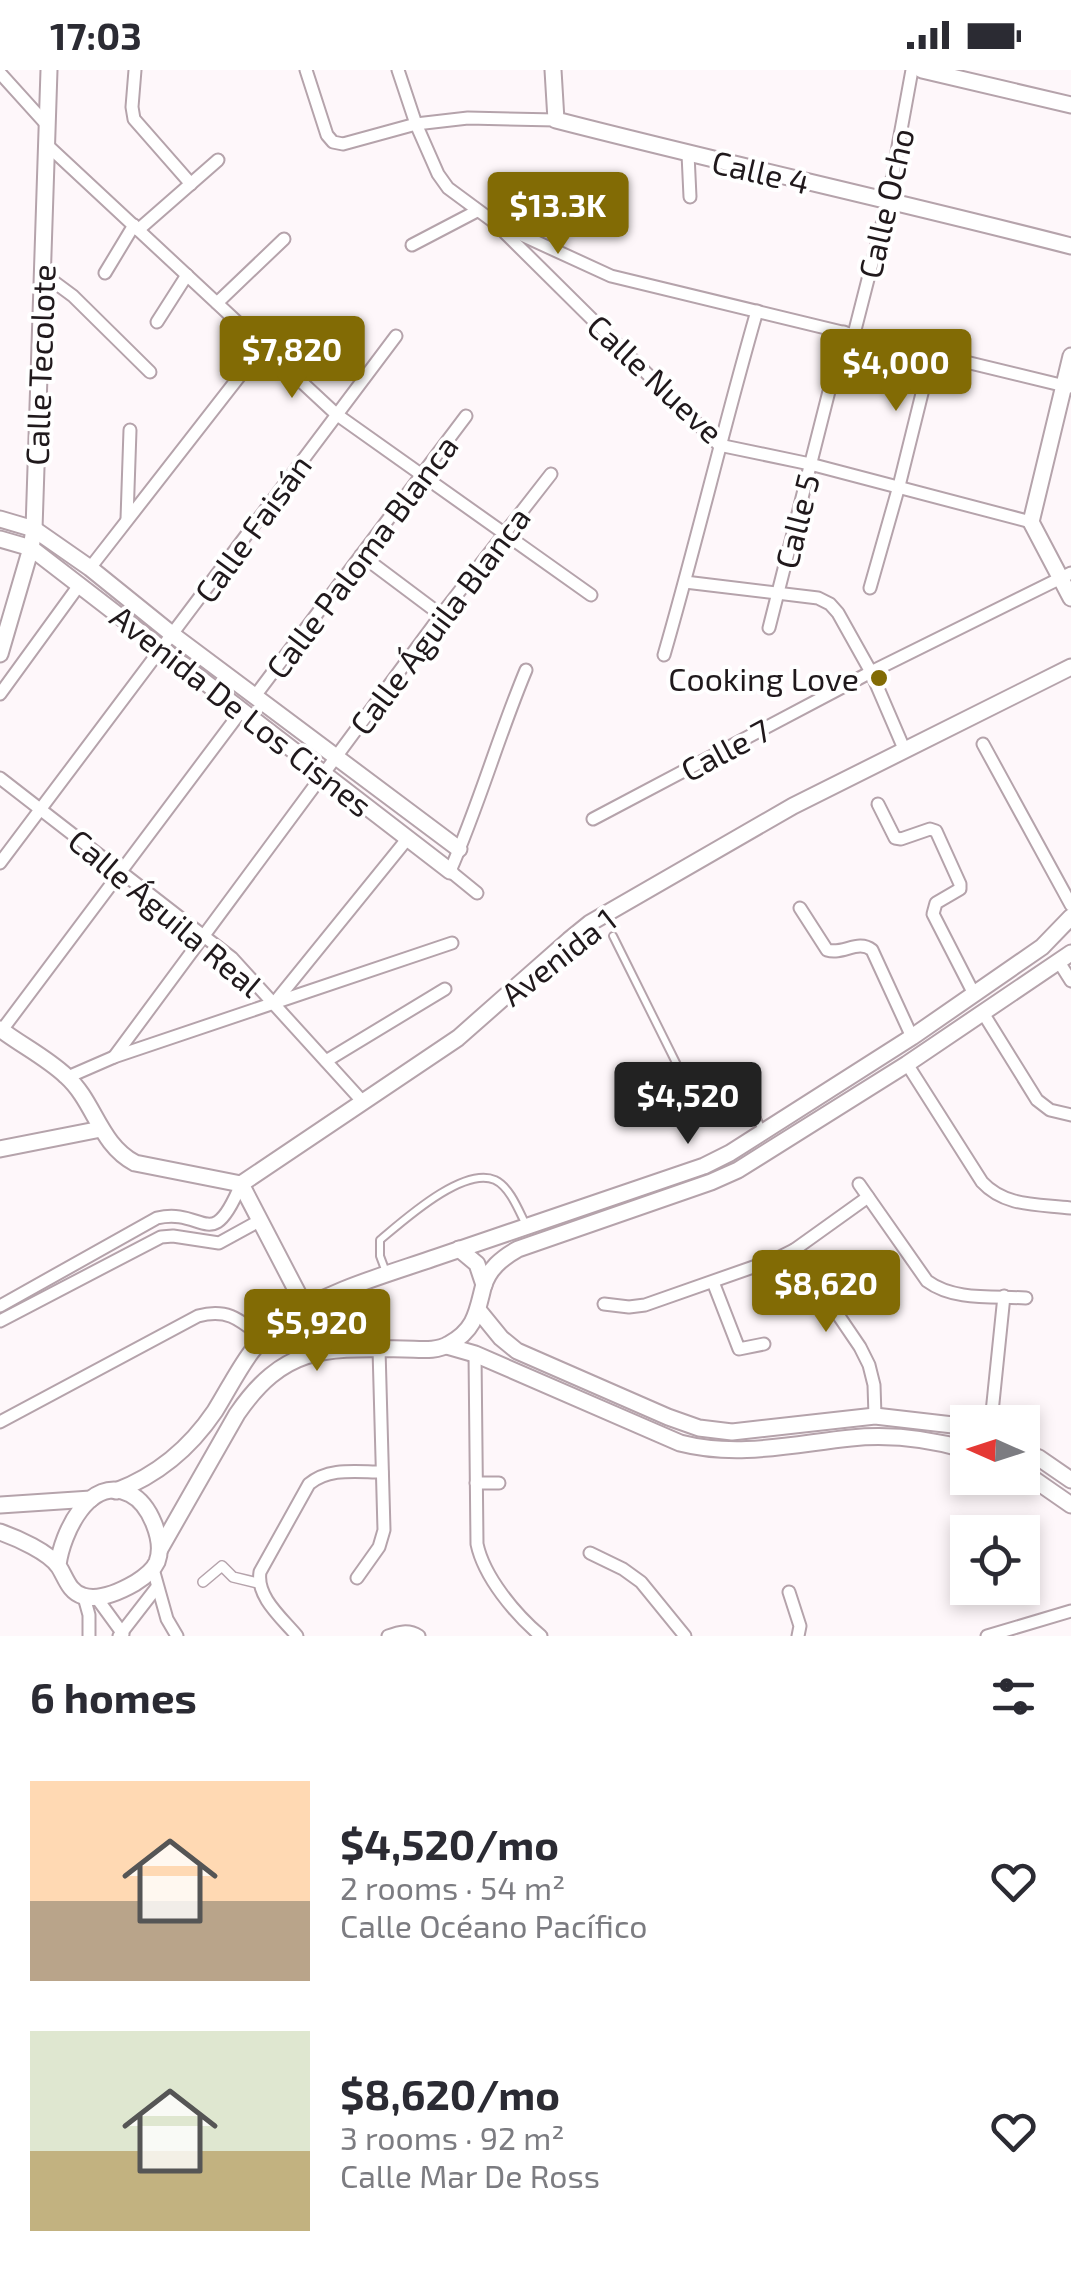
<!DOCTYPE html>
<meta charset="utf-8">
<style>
:root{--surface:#fff;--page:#f2f2f3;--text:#2b2b33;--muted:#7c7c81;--accent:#826b05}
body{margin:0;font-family:"Exo 2",sans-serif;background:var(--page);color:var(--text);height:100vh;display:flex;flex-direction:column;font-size:38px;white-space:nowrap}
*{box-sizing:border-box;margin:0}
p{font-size:32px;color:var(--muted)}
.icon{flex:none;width:55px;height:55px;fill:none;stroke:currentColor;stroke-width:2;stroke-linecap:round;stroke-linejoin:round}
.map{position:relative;height:1566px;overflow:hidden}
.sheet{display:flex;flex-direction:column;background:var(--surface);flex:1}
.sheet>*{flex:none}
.needle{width:65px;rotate:273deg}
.controls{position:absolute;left:950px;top:1335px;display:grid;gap:20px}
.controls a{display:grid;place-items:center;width:90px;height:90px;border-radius:0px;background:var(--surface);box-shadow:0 5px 15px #0003;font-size:50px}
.price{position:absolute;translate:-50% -85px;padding:0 22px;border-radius:10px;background:var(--accent);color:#fff;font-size:32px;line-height:65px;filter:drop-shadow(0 2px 5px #0008)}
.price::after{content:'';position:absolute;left:50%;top:60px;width:30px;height:22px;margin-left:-15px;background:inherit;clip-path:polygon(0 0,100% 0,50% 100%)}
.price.selected{background:#222;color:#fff}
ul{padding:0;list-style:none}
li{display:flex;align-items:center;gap:30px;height:250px;padding:0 30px}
li span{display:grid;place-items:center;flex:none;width:280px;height:200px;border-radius:0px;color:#555}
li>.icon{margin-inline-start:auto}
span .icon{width:120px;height:120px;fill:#fffc;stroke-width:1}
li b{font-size:42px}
h2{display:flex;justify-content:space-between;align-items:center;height:120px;padding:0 30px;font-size:42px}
.status{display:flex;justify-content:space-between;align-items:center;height:70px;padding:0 50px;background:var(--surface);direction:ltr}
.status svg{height:28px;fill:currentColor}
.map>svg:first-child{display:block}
</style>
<div class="status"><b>17:03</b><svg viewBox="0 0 49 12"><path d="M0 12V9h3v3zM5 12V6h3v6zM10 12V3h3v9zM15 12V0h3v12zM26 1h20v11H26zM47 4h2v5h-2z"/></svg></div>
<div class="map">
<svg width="1071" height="1566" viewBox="0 0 1071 1566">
<rect width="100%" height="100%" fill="#fef7fa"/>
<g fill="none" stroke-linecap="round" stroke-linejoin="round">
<defs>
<g id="service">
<path d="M613 866 700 1041C719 1049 730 1024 745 1032 753 1036 758 1052 762 1060"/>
<path d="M386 1202 380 1186V1170C403 1151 463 1096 495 1110 510 1117 519 1141 526 1155"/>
</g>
<path id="pedestrian" d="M203 1512 222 1496 233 1507 258 1513"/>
<g id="minor">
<path d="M135 0 132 37 134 49 191 114"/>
<path d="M306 0 327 65 333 72 343 74 416 54 468 48 556 50"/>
<path d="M398 0 416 54 438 104 448 118 494 152 719 375 810 394 1031 452"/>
<path d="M0 3 47 55"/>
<path d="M46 74 336 344 591 525"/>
<path d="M688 84 690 127"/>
<path d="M502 156 611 206 1069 317"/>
<path d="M138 160 218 90"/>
<path d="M412 175 477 141"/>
<path d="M42 203 73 226 150 302"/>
<path d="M105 203 134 155"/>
<path d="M217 233 284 169"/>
<path d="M157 252 187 205"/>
<path d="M854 264 888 131 912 0"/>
<path d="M127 449 130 360"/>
<path d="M361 485 441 545"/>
<path d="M90 498 263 276"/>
<path d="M685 512 818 528 830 534 838 543 871 602 905 681"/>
<path d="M870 518 899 416 932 283"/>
<path d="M769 558 844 262"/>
<path d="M664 585C697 471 724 355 757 241"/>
<path d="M0 624 80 514"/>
<path d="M255 626 466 346"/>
<path d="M983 674 1071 835"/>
<path d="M0 708 232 888 363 1032"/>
<path d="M878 734 895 768 901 769 930 759 936 761 960 814V819L936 833 933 844 974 924"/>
<path d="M593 749 871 602 1071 503"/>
<path d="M0 793 396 266"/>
<path d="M477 823 450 801C479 735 498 667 526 600"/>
<path d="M800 838 827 880C843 885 858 869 872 880L912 967"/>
<path d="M1059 892 1071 911"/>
<path d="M275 932 408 768"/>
<path d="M983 943 1037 1030 1050 1040 1071 1045"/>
<path d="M2 960 242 640"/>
<path d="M114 987 441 545 551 404"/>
<path d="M326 991 445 919"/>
<path d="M907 994 982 1112C1005 1137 1038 1134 1071 1138"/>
<path d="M68 1007 114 987 452 873"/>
<path d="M859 1114 927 1211C954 1231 993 1226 1026 1228"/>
<path d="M794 1180 860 1277 869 1295 874 1315 875 1346"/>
<path d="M713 1212 739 1279 764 1274"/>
<path d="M604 1234 629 1237 645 1235 776 1189 794 1180 868 1127"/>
<path d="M0 1236 157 1148C205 1137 211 1186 241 1114"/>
<path d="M0 1251 161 1167 173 1166 219 1173 259 1151"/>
<path d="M475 1284 477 1474C484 1507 515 1544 541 1566"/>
<path d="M0 1352 198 1246C228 1238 240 1250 263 1268"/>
<path d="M991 1352 1004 1226"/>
<path d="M476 1413H499"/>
<path d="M590 1483 623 1499 641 1512 685 1566"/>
<path d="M153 1499 167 1549 177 1566"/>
<path d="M357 1508 379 1477 384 1460 379 1279"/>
<path d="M789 1522 800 1556 798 1566"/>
<path d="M84 1527 89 1545V1566"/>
<path d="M96 1527 123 1564"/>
<path d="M119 1566 157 1517"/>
<path d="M297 1566C282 1548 256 1527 260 1502L309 1414C329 1397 357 1402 382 1402"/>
<path d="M388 1566C399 1562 408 1559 419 1566"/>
<path d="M987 1566 1071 1541"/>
</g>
<g id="tertiary">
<path d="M553 0 556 50C727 94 900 132 1071 176"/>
<path d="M922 0 1071 35"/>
<path d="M1071 286 1031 452 1071 528"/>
<path d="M0 449 34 459 90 498 173 565 459 779"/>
<path d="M0 469 31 478 450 801"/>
<path d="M0 584 31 478 34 459 49 0"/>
<path d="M0 959C21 975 47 988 66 1006 95 1032 99 1074 135 1093L241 1114"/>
<path d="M0 1079 101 1059"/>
<path d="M241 1114 458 968 569 870 590 853 793 736 1071 597"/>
<path d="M241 1114 305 1237"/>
<path d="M459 1179 477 1194 484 1215"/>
<path d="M479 1241 501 1268 517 1281 668 1347 699 1358 732 1362 875 1346 953 1355 968 1359"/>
<path d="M447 1276 475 1284 680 1373C738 1388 793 1374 851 1368 890 1364 930 1369 968 1380"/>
<path d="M1022 1381 1039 1388 1071 1410"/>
<path d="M1022 1401 1071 1435"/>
<path d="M116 1421C158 1405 190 1378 215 1341 235 1309 250 1273 283 1251 329 1220 385 1205 437 1187 526 1156 615 1126 704 1096L730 1083 912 967 1042 877 1071 847"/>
<path d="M0 1435 91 1429"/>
<path d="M0 1462C17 1468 49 1482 59 1497 66 1508 69 1522 83 1526 99 1531 121 1521 135 1513 143 1508 153 1501 157 1492 165 1471 150 1434 130 1424 89 1404 62 1464 58 1495"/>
<path d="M160 1479 237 1344C285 1274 327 1278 404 1279 419 1279 436 1282 449 1274 475 1260 477 1242 483 1218 488 1199 502 1188 518 1179L711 1112 738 1100 907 994 1071 883"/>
</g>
</defs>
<use href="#service" stroke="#b5a3ab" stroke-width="10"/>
<use href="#pedestrian" stroke="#b5a3ab" stroke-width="12"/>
<use href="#minor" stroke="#b5a3ab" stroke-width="15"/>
<use href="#tertiary" stroke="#b5a3ab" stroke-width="19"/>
<use href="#service" stroke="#fff" stroke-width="6"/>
<use href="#pedestrian" stroke="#fff" stroke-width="9"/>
<use href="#minor" stroke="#fff" stroke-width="11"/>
<use href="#tertiary" stroke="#fff" stroke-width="15"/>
</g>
<circle fill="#826b05" stroke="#fff" stroke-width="4" cx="879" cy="608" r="10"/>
<g text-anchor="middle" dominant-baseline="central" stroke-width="8" stroke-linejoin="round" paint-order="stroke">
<g font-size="32" fill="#20191c" stroke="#fff">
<text transform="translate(761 101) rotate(13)">Calle 4</text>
<text transform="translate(885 133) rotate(-77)">Calle Ocho</text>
<text transform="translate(39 295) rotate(-88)">Calle Tecolote</text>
<text transform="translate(656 308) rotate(43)">Calle Nueve</text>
<text transform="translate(796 451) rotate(-76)">Calle 5</text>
<text transform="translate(252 458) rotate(-54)">Calle Faisán</text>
<text transform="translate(361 486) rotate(-53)">Calle Paloma Blanca</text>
<text transform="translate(439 550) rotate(-53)">Calle Águila Blanca</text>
<text transform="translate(242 640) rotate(38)">Avenida De Los Cisnes</text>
<text transform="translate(725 679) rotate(-28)">Calle 7</text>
<text transform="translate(166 842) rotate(40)">Calle Águila Real</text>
<text transform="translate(558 886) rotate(-38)">Avenida 1</text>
</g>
<g font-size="32" fill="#20191c" stroke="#fff" text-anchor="end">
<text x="859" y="608">Cooking Love</text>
</g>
</g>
</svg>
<div class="controls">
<a><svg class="needle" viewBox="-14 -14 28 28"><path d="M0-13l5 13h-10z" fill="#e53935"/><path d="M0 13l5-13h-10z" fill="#7c7c81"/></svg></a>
<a><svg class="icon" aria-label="locate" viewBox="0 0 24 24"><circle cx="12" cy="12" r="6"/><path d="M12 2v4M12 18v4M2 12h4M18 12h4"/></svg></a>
</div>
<b class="price" style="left:558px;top:187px">$13.3K</b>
<b class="price" style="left:292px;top:331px">$7,820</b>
<b class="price" style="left:896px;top:344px">$4,000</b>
<b class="price selected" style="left:688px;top:1077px">$4,520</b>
<b class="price" style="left:826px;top:1265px">$8,620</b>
<b class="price" style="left:317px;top:1304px">$5,920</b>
</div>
<section class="sheet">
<h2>6 homes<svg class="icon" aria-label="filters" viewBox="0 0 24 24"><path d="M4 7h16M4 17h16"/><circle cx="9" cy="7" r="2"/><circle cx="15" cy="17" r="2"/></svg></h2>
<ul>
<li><span style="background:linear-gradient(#ffd9b3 60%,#b9a48a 0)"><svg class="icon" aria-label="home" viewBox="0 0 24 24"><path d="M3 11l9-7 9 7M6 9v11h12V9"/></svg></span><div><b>$4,520/mo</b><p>2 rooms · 54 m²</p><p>Calle Océano Pacífico</p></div><svg class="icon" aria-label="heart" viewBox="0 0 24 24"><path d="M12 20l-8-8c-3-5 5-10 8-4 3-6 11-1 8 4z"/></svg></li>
<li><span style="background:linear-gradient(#dfe7d0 60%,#c2b280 0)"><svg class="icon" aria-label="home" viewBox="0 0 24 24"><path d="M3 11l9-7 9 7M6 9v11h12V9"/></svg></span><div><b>$8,620/mo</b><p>3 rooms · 92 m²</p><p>Calle Mar De Ross</p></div><svg class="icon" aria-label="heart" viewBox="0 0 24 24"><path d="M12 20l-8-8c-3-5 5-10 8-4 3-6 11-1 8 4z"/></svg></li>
</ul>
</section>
